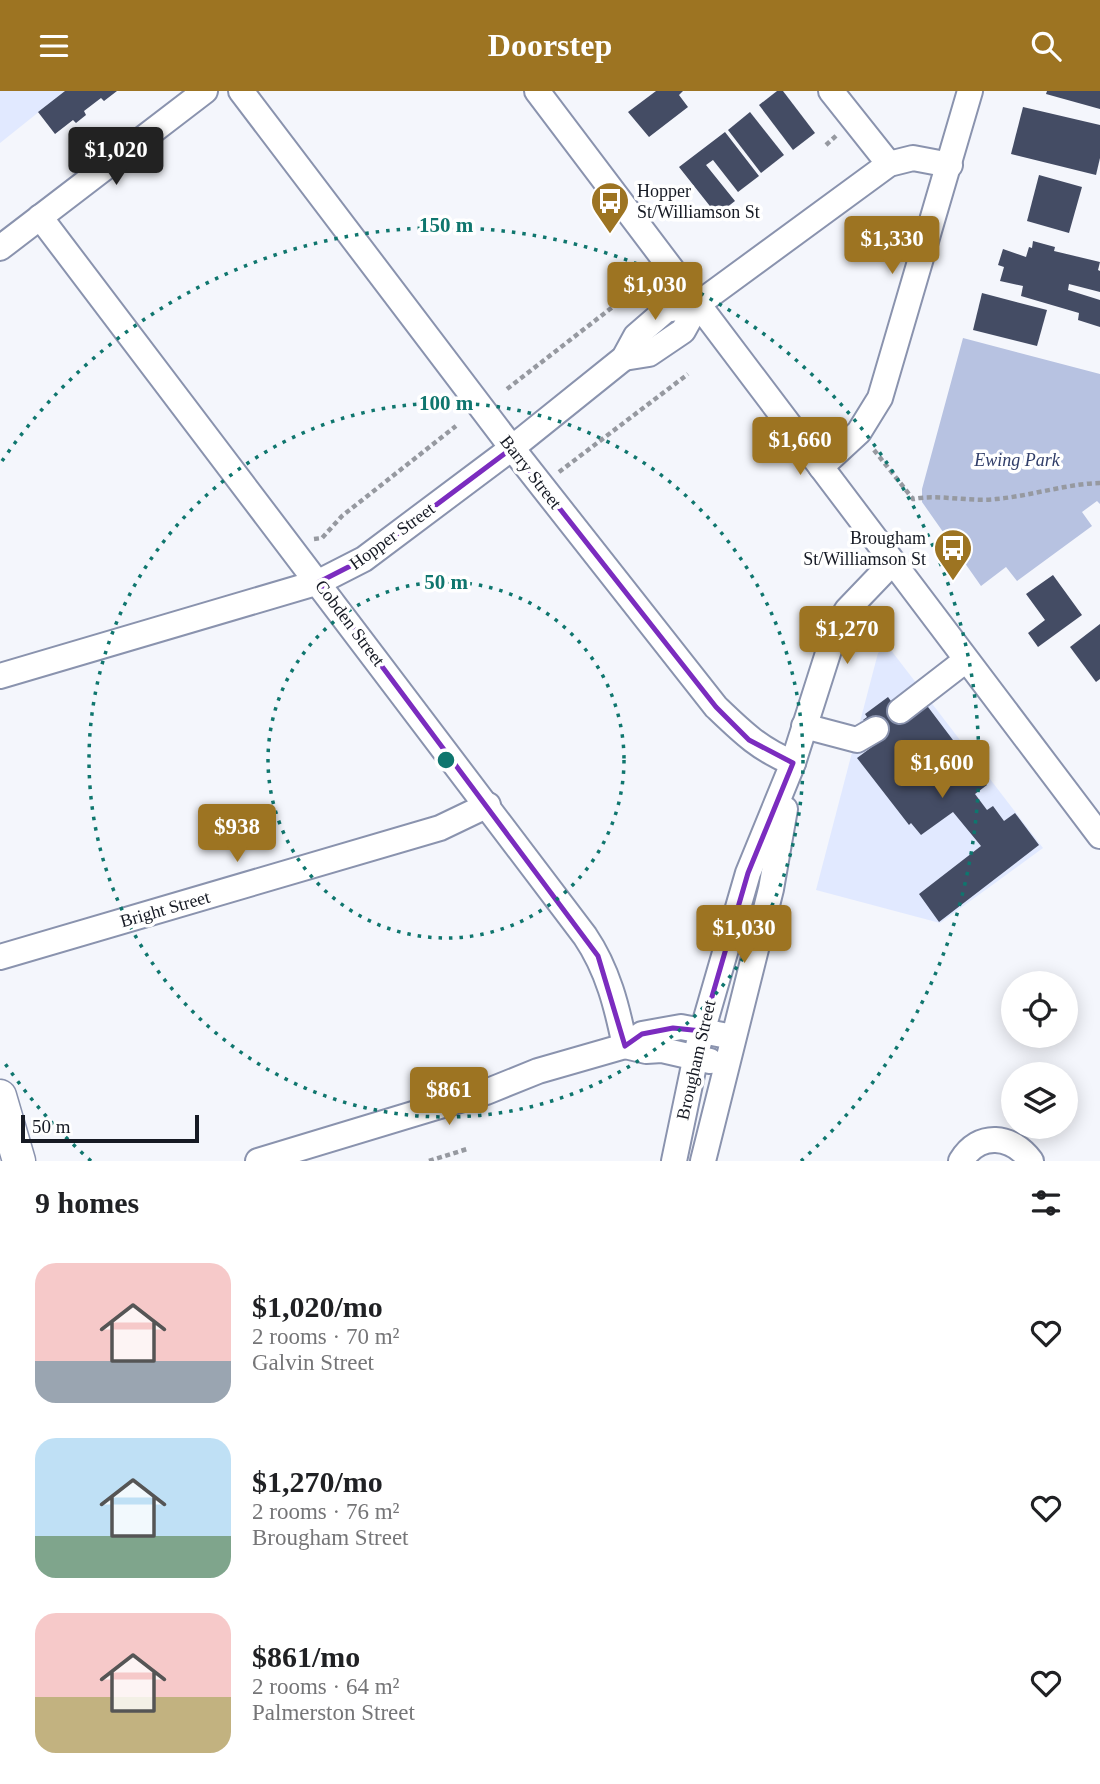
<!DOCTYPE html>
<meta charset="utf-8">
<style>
:root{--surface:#fff;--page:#f6f6f6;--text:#202124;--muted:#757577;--accent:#9d7422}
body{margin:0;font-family:Georgia,serif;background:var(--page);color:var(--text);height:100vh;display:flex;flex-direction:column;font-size:26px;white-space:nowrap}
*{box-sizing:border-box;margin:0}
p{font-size:23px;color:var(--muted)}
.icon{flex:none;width:38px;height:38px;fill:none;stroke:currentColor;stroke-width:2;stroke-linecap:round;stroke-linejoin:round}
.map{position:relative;height:1070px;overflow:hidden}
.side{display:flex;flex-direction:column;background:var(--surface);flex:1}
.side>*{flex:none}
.controls{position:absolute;left:1001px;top:880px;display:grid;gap:14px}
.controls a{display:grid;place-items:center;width:77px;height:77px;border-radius:50%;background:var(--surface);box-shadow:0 4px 18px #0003;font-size:35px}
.scale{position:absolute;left:21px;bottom:18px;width:178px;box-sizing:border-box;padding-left:7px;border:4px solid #161a24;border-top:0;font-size:19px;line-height:24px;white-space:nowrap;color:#161a24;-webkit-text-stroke:5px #fff;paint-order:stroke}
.price{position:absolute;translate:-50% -60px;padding:0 16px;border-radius:7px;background:var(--accent);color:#fff;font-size:23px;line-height:46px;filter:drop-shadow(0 2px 4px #0008)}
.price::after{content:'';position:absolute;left:50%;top:42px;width:21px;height:16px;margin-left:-10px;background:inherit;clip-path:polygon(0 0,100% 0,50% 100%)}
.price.selected{background:#222;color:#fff}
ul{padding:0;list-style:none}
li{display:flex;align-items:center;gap:21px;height:175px;padding:0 35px}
li span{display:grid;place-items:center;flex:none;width:196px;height:140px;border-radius:21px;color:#555}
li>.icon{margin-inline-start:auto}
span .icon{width:84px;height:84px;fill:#fffc;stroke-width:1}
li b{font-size:30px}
h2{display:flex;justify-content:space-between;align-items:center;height:84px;padding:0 35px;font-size:30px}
header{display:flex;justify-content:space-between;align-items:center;height:91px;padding:0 35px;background:var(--accent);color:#fff;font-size:32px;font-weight:700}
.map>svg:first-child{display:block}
</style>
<header><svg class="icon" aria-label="menu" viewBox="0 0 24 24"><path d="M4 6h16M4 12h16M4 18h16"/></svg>Doorstep<svg class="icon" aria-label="search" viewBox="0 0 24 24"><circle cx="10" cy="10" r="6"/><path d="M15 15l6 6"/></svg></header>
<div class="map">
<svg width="1100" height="1070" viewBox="0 0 1100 1070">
<rect width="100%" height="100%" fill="#f4f6fc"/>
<g fill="#e1e9ff">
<path d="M0 0H65L0 52Z"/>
<path d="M887 554 1043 757 940 832 816 799 878 562Z"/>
</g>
<path fill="#b7c2e1" d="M963 247 1100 283V413L1097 410 1082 421 1092 435 1017 490 1006 476 981 495 922 411V398Z"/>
<g fill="#444c64">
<path d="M65 0H117L104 10 101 7 84 20 86 24 76 32 73 29 55 43 38 21Z"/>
<path d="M656 0H683L679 4 688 16 649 46 628 21Z"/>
<path d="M777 0H783L815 42 793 59 759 14Z"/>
<path d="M1047 0H1100V18L1046 3Z"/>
<path d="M1023 16 1100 34V67L1096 84 1011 63Z"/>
<path d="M750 21 784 64 761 82 728 39Z"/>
<path d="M725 41 759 85 738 101 713 69 706 74 735 110 717 124 679 76Z"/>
<path d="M1039 84 1082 96 1069 142 1027 130Z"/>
<path d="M1033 150 1055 156 1054 160 1100 171 1098 179 1100 180V201L1069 193 1068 199 1100 209V236L1078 229 1079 222 1021 205 1023 195 1000 190 1004 176 998 174 1003 158 1026 166 1029 156 1032 157Z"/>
<path d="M982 202 1047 219 1037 255 973 239Z"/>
<path d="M1053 484 1082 524 1038 556 1028 542 1045 529 1026 503Z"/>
<path d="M1100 533V588L1096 591 1070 556Z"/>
<path d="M888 606 904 628 925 612 987 694 975 703 987 719 993 715 1004 730 1015 722 1039 754 939 831 919 803 981 755 953 721 921 744 911 732 909 734 857 667 884 647 863 629 867 626 865 623Z"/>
</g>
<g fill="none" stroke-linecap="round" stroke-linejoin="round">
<defs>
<g id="minor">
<path d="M241 0 512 357 716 616C742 641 759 658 793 672"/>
<path d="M537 0 1100 745"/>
<path d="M831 0 889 73"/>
<path d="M40 126 585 845C608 879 617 916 625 955"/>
<path d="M0 157 205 0"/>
<path d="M624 267 649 263 683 240 698 213 889 73 913 67 950 74"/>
<path d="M821 376 859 341 880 307 970 0"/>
<path d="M0 585 319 491 364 468 512 357 624 267 636 245 666 219 698 213"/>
<path d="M900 620 966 569"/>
<path d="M804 635 857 649 876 638"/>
<path d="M0 866 440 737 488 714"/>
<path d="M625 955 646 960 662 959 710 970"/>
<path d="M258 1070 486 1001 538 980 625 955 642 943 681 936 733 946"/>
<path d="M674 1070 698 955 748 782 793 672 836 537 847 519 892 472"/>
<path d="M703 1070 771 798 785 718"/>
<path d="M961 1070C979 1040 1012 1044 1031 1070"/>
</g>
<path id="major" d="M0 1005 19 1070"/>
</defs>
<use href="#minor" stroke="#8a93ae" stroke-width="28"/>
<use href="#major" stroke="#8a93ae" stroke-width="35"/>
<g stroke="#9699a0" stroke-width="4.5" stroke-dasharray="5 3.5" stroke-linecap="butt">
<path d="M826 54 837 44"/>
<path d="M507 298 628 204"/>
<path d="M874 359 913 408C938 403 969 411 996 408 1031 405 1065 393 1100 392"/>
<path d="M559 381 688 283"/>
<path d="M314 448 322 447 342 425 456 335"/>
<path d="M429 1070 467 1058"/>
</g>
<use href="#minor" stroke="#fff" stroke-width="24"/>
<use href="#major" stroke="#fff" stroke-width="32"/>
</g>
<path fill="none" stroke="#7b2cbf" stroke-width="5" stroke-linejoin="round" d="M512 357 716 616 749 649 793 672 748 782 702 940 673 937 642 943 625 955 598 865 319 491 364 468Z"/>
<g fill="none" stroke="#0f766e" stroke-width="3.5" stroke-dasharray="3.5 7">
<circle cx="446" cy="669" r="178"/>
<circle cx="446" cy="669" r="357"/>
<path d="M91 1070A535 535 0 0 1 2 968M2 370A535 535 0 1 1 801 1070"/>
</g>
<defs>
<symbol id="bus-pin" viewBox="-11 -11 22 30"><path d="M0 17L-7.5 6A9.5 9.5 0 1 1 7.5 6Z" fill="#9d7422" stroke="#fff"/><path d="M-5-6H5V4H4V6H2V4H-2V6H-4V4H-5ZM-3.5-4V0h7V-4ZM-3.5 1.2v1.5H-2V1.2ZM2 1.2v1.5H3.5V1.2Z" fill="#fff"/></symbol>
</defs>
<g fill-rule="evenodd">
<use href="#bus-pin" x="588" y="88" width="44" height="60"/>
<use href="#bus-pin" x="931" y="435" width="44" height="60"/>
</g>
<g text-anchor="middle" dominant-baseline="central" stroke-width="7" stroke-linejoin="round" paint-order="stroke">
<g font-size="18" fill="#161a24" stroke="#fff" text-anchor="start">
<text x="637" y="100">Hopper<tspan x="637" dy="21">St/Williamson St</tspan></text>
<text x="926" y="447" text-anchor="end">Brougham<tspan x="926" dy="21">St/Williamson St</tspan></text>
</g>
<g font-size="18" font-style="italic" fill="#313e69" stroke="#fff">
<text x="1017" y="369">Ewing Park</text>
</g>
<g font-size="18" fill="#161a24" stroke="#fff">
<text transform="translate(531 381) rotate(52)">Barry Street</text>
<text transform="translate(392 445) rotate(-36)">Hopper Street</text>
<text transform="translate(350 532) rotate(53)">Cobden Street</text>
<text transform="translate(165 818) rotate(-16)">Bright Street</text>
<text transform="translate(696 969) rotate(-77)">Brougham Street</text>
</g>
</g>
<circle cx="446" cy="669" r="10" fill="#0f766e" stroke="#fff" stroke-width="3.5"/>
<g font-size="21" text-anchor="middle" font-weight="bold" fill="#0f766e" stroke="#fff" stroke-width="7" stroke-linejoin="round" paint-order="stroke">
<text x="446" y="141">150 m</text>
<text x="446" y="319">100 m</text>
<text x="446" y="498">50 m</text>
</g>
</svg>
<div class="controls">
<a><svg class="icon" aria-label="locate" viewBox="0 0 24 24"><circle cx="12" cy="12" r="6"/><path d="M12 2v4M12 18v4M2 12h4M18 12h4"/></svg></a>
<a><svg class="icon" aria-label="layers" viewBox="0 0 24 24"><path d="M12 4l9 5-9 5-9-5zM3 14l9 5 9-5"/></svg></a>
</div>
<div class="scale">50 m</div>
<b class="price selected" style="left:116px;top:96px">$1,020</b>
<b class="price" style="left:892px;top:185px">$1,330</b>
<b class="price" style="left:655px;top:231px">$1,030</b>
<b class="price" style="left:800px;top:386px">$1,660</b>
<b class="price" style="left:847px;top:575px">$1,270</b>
<b class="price" style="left:942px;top:709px">$1,600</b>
<b class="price" style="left:237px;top:773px">$938</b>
<b class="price" style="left:744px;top:874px">$1,030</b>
<b class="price" style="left:449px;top:1036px">$861</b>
</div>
<section class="side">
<h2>9 homes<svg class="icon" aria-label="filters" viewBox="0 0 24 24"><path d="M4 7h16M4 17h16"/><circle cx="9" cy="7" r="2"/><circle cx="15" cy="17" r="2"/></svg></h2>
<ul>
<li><span style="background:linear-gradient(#f6c9c9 70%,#9aa5b1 0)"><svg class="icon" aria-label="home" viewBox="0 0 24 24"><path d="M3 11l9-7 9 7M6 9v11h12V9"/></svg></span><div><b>$1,020/mo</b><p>2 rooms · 70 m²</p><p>Galvin Street</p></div><svg class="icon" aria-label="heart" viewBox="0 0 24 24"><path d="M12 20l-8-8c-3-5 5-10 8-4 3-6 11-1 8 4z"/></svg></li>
<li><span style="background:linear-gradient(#bfe0f5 70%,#7fa58c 0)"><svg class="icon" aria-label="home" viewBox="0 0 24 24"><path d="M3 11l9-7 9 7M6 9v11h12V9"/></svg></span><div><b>$1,270/mo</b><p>2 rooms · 76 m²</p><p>Brougham Street</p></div><svg class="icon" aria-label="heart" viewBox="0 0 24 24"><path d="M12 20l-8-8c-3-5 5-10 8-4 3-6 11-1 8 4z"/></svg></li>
<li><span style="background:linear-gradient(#f6c9c9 60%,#c2b280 0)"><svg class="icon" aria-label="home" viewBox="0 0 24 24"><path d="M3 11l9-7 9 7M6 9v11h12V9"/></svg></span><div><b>$861/mo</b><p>2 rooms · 64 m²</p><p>Palmerston Street</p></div><svg class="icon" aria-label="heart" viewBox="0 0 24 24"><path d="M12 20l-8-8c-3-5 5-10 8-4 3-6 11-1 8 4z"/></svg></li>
</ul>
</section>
